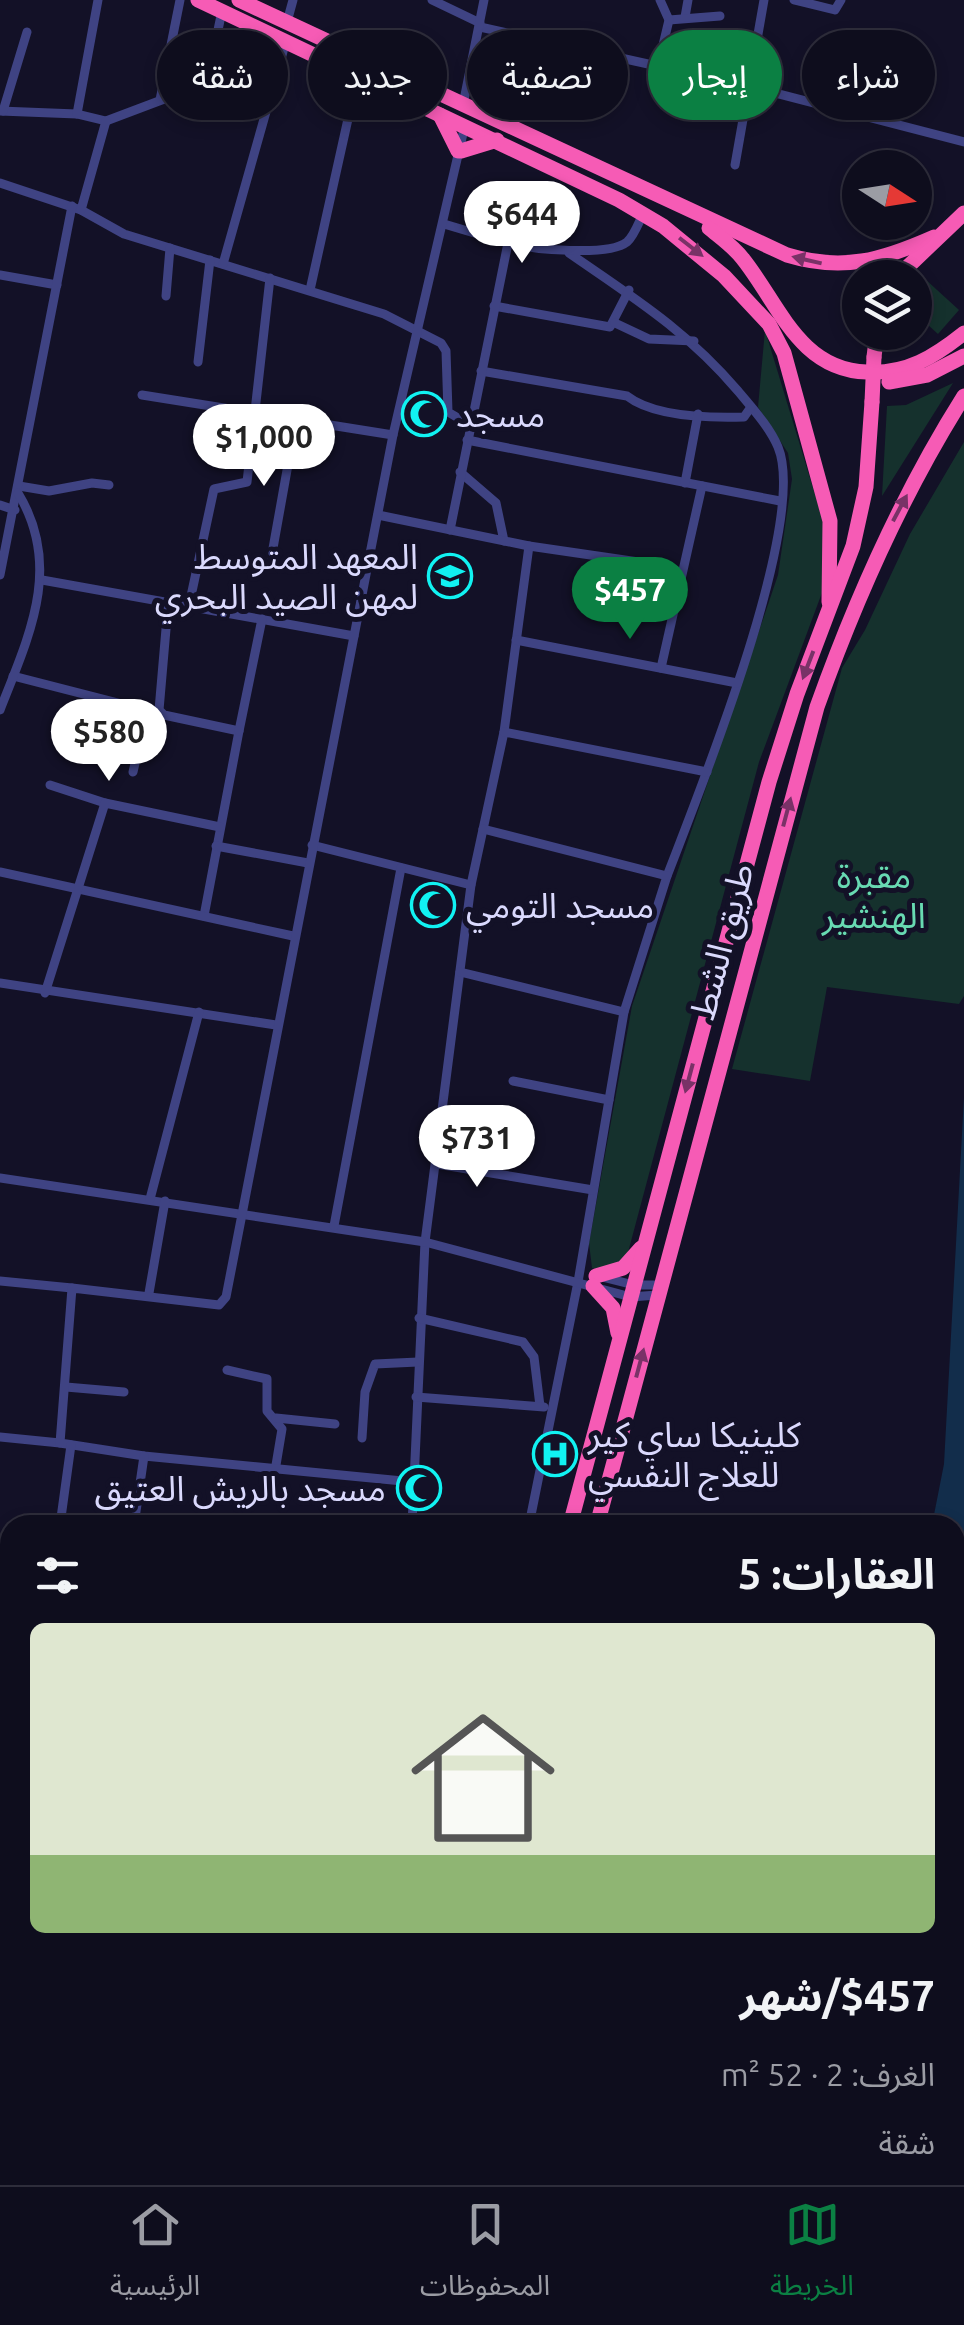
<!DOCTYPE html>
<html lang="ar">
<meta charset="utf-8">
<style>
:root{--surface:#0e0d1d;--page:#1c1b2a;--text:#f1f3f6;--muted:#9b9ca4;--line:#2e2d3b;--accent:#0b8043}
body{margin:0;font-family:Ubuntu,"Noto Sans Arabic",sans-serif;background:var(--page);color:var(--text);direction:rtl;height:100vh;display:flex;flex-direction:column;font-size:38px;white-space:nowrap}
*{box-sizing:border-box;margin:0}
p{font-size:32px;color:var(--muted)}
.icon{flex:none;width:55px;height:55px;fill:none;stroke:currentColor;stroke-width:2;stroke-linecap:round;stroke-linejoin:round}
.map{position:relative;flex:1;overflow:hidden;direction:ltr}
.sheet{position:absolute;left:0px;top:1515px;width:965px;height:670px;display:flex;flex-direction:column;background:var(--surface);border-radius:30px 30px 0 0;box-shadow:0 5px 15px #0003,0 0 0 2px var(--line);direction:rtl}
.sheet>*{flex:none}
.guide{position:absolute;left:30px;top:30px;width:905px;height:90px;direction:rtl;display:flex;gap:20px}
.needle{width:65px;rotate:102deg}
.fabs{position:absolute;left:842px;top:150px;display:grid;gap:20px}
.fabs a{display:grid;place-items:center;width:90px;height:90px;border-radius:50%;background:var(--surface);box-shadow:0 5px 15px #0003,0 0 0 2px var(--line);font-size:50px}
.price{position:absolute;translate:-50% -85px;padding:0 22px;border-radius:35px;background:#fff;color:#222;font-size:32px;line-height:65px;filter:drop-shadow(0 2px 5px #0008)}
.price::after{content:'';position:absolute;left:50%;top:60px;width:30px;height:22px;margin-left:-15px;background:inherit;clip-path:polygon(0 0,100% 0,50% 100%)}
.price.active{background:var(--accent);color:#fff}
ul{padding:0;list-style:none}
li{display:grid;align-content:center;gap:20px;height:530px;padding:0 30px}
li span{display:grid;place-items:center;height:310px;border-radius:15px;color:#555}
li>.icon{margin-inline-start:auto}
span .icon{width:180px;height:180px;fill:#fffc;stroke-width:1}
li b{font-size:42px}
h2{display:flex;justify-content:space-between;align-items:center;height:120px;padding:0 30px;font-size:42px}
.tag{padding:0 35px;border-radius:45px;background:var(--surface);box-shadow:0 5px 15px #0003,0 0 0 2px var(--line);font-size:35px;line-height:90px}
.tag.active{background:var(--accent);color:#fff}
.tabs{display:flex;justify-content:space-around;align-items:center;height:140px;border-top:2px solid var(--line);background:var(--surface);font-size:28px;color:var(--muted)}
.tabs a{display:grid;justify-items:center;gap:5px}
.tabs .active{color:var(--accent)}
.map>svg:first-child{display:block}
</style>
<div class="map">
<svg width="964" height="2185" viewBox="0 0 964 2185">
<rect width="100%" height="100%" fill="#131127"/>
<g fill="#15312d">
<path d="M925 279 959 310 938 334 915 313V290Z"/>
<path d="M765 330 823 521V590L759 762 626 1260 602 1270 592 1268 589 1243 632 1006 778 575 792 479 788 453 758 407Z"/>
<path d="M953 383 882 496 887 406 906 405Z"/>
<path d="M964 442V996L959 1004 827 987 810 1081 732 1069 842 668 865 630 910 534Z"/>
<path d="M0 2042 10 2044V2175H16L5 2177 0 2164Z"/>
</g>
<path fill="#122d4b" d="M964 1097V2185H816L818 2175H955V1525H932L944 1464Z"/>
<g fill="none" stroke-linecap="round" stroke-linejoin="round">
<g stroke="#3f4383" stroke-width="9">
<path d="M432 0 480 23"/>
<path d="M794 0 835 10 841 0"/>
<path d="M685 17 688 0"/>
<path d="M669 20 720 16"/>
<path d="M287 22 293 0"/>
<path d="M480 27 748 86 964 142"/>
<path d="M658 66 669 20 660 0"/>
<path d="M160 100 180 0"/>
<path d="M463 105 484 0"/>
<path d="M0 111 77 114 106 121 167 98 203 101 222 11"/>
<path d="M3 111 27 32"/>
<path d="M77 114 98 0"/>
<path d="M735 165 764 0"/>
<path d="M0 183 81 210 124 234 384 314 441 343 446 351 448 412 470 425"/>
<path d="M81 210 106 121"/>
<path d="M444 224 508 243"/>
<path d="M569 253C634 298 686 330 738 391 752 408 769 426 778 447 809 522 698 795 667 876"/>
<path d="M223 264 286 41"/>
<path d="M0 275 57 285"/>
<path d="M310 290 358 74"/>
<path d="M166 296 170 248"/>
<path d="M494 306 610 327 629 290"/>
<path d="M615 323 649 339 694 341"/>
<path d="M198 362 210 260"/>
<path d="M481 371 627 396C654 417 710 418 744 417L751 407"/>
<path d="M142 395 393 435"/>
<path d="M467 440 780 501"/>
<path d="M460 472 496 503 504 541"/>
<path d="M685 483 698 414"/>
<path d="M19 486 49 491 92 483 109 485"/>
<path d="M0 505 15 510"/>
<path d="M378 515 529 546 504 732 471 885 425 1242 412 1525"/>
<path d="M450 530 508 243C532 249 608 257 627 242 634 236 639 222 643 214"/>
<path d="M529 546 659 565 676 571 681 579"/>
<path d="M270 565 296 420"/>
<path d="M0 575 72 206"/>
<path d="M42 580 354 636"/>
<path d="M168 606 159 710 164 715 239 731 204 916"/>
<path d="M188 610 214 489 247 482 270 278"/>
<path d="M516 640 737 683"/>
<path d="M661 668 702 486"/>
<path d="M13 676 161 714"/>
<path d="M0 710C29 636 63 567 18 493"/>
<path d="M239 731 262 619"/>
<path d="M504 732 707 772"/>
<path d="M133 772 147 711"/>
<path d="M50 785 105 803"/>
<path d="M483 829 667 876 624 1012 578 1282 529 1525"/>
<path d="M312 845 471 885"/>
<path d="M216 846 308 863"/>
<path d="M0 872 293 936"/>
<path d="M460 972 624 1012"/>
<path d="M0 983 276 1025"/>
<path d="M45 993 105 803 220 827"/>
<path d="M513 1081 609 1100"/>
<path d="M443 1118 519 1135"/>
<path d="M437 1164 593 1190"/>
<path d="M0 1178 425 1242 631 1297 657 1295"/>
<path d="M150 1199 199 1012"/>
<path d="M334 1226 401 868"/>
<path d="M602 1277 634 1285H660"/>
<path d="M0 1281 72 1288"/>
<path d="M149 1293 165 1201"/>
<path d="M419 1318 523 1342 534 1357 540 1406"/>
<path d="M227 1370 267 1379V1411L282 1429 276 1465"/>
<path d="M66 1387 124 1392"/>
<path d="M416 1397 544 1407"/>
<path d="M276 1418 335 1424"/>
<path d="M0 1437 60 1443"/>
<path d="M362 1438 365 1392 375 1364 418 1362"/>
<path d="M413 1482 144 1456 60 1443 72 1288 219 1305 226 1297 393 435 465 125"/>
<path d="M60 1525 71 1445"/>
<path d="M134 1525 144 1456"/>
<path d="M317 1525H319"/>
<path d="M0 1541H10"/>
<path d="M0 1695 10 1697"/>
<path d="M0 1890H10"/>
<path d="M175 2175V2185"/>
<path d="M241 2175V2185"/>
<path d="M371 2185 373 2175"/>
</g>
<path stroke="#7680f7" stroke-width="12" d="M43 2185 106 2175"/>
<g stroke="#f65bb5" stroke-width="15">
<path d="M198 0 619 200 663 226 724 276 769 324 784 353 830 521 829 602"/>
<path d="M239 0 787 255C843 272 882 260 934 237"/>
<path d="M440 115 458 151"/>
<path d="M461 151 497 140"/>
<path d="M709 228C721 238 734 247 743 259 779 304 799 370 867 372 907 374 934 357 964 333"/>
<path d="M896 278 964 213"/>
<path d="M874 357 877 332"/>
<path d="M889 382 927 375 964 356"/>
<path d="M596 1276 623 1268 641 1248"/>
<path d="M593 1286 613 1308 618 1333"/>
<path d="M570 1525 769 782 797 694 853 546 866 487 872 402"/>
<path d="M597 1525 817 707C856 598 902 494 964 396"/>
<path d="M431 2185 433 2175"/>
<path d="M459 2185 461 2175"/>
</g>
<path stroke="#f65bb5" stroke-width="15" d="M872 402 874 357"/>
</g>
<defs><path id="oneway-solid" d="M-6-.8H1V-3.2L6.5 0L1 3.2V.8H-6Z" transform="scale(2.5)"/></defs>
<g fill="#793267">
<use href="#oneway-solid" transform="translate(691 247) rotate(38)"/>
<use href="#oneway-solid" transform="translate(807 260) rotate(-167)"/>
<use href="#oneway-solid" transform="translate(900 508) rotate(-62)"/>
<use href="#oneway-solid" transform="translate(808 665) rotate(111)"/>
<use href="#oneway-solid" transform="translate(787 812) rotate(-75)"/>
<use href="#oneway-solid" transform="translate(689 1078) rotate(105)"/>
<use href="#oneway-solid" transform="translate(640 1363) rotate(-75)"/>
</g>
<defs>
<symbol id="mosque-ring" viewBox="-11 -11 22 22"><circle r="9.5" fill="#131127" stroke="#11f2f2" stroke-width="1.5"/><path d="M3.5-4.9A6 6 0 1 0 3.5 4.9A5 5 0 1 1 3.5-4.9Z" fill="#11f2f2"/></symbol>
<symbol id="university-ring" viewBox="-11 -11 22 22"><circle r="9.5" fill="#131127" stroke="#11f2f2" stroke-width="1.5"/><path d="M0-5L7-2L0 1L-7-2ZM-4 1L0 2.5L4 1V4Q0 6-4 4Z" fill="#11f2f2"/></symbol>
<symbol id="hospital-ring" viewBox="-11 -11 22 22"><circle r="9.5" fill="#131127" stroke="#11f2f2" stroke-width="1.5"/><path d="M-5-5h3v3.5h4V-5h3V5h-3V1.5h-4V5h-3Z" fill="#11f2f2"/></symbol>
</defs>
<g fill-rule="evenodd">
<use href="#mosque-ring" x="399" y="389" width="50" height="50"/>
<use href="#university-ring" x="425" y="551" width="50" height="50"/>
<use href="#mosque-ring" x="408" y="880" width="50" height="50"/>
<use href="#hospital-ring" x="530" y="1429" width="50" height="50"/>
<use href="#mosque-ring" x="394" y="1463" width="50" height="50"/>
</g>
<g text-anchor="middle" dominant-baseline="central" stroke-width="10" stroke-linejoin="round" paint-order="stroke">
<g font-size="35" fill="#dad9fd" stroke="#131127" text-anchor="start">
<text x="456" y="414">مسجد</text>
<text x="418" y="556" text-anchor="end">المعهد المتوسط<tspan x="418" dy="40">لمهن الصيد البحري</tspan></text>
<text x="466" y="905">مسجد التومي</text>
<text x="588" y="1434">كلينيكا ساي كير<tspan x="588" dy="40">للعلاج النفسي</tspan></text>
<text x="386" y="1488" text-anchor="end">مسجد بالريش العتيق</text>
</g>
<g font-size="35" fill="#68dab2" stroke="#131127">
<text x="874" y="875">مقبرة<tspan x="874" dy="40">الهنشير</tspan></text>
</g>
<g font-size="35" fill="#dad9fd" stroke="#131127">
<text transform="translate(721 941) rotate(-75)">طريق الشط</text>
</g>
</g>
</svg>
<div class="fabs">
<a><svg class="needle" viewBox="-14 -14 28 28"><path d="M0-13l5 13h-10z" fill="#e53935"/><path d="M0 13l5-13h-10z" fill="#9b9ca4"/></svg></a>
<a><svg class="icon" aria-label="layers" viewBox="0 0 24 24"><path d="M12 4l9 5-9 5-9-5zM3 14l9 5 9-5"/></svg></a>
</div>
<b class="price" style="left:522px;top:266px">$644</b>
<b class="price" style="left:264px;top:489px">$1,000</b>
<b class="price active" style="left:630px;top:642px">$457</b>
<b class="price" style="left:109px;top:784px">$580</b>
<b class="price" style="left:477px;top:1190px">$731</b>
<div class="guide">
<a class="tag">شراء</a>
<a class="tag active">إيجار</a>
<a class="tag">تصفية</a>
<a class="tag">جديد</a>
<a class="tag">شقة</a>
</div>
<section class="sheet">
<h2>العقارات: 5<svg class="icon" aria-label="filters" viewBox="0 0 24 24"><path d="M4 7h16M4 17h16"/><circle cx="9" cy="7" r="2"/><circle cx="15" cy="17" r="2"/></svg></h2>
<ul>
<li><span style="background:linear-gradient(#dfe7d0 75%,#8fb573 0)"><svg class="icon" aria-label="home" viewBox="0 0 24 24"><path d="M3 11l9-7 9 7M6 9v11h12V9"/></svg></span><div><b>$457/شهر</b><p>الغرف: 2 · 52 m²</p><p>شقة</p></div></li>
</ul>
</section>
</div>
<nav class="tabs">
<a class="active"><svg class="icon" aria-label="map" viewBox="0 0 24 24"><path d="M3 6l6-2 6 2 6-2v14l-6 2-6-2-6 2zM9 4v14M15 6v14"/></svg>الخريطة</a>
<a><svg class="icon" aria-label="saved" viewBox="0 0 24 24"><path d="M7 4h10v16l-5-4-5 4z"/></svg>المحفوظات</a>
<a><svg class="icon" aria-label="home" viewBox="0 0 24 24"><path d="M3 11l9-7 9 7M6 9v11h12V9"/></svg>الرئيسية</a>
</nav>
